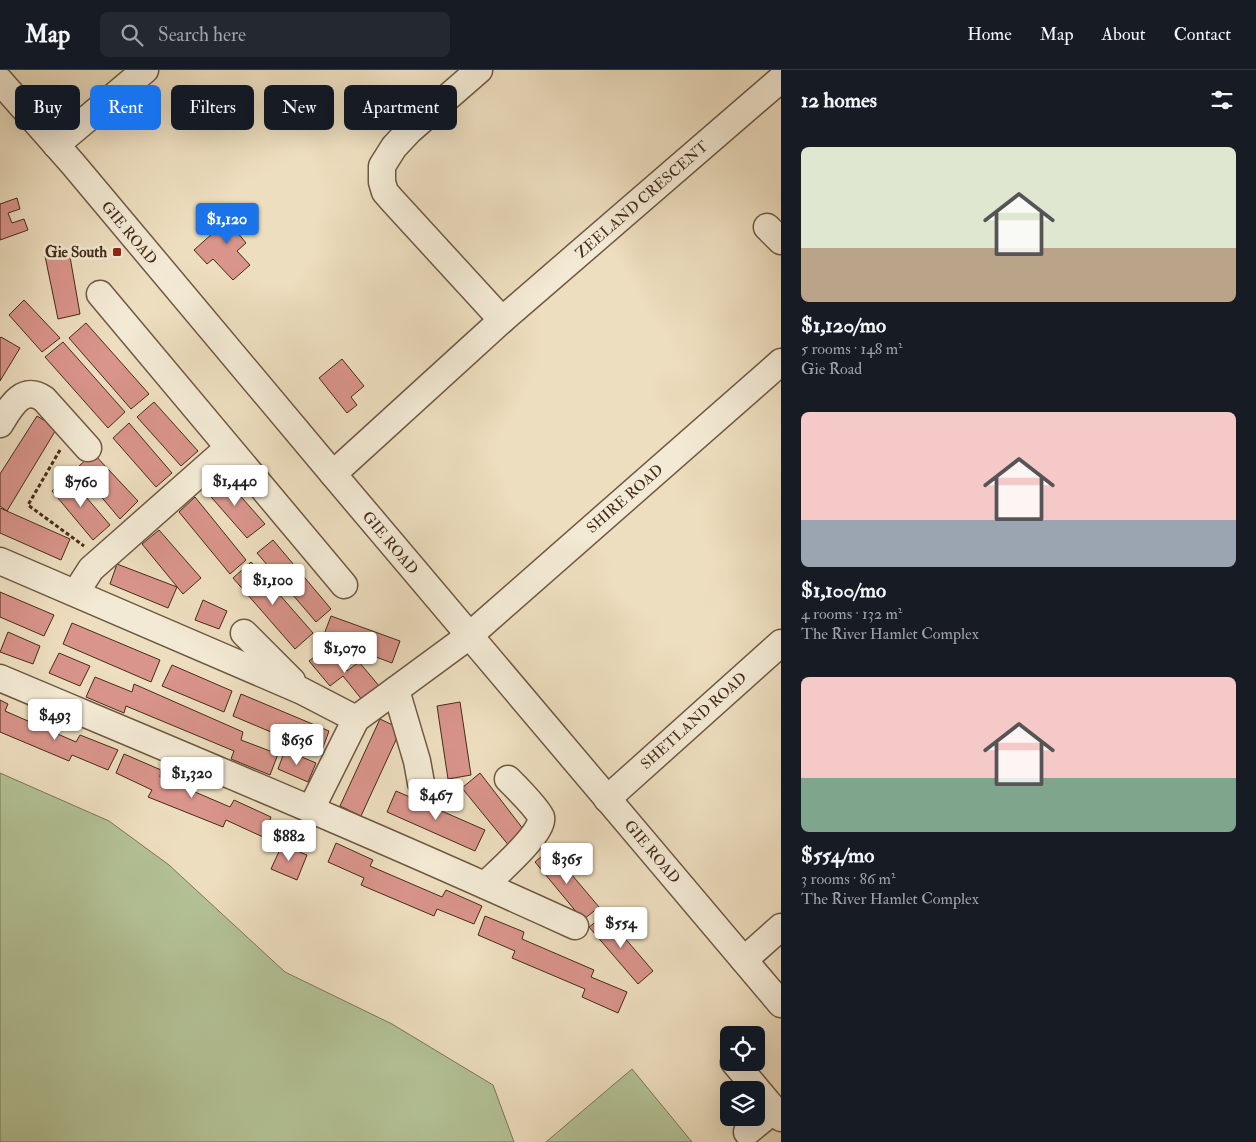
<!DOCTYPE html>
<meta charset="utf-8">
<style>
:root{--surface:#171b24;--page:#242831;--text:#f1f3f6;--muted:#9ea1a6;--line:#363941;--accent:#1a73e8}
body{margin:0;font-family:"IM FELL Double Pica",serif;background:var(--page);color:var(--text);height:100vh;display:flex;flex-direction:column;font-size:19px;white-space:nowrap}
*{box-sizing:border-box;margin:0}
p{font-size:16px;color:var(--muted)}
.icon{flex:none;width:28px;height:28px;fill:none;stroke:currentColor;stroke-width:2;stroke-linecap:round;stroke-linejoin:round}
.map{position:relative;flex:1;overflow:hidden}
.drawer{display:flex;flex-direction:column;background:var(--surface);width:475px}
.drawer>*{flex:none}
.hud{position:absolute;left:15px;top:15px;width:475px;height:45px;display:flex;gap:10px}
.fabs{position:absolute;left:720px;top:956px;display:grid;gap:10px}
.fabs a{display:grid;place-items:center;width:45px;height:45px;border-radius:8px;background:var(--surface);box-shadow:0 5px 20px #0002;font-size:25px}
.price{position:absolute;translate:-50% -42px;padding:0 11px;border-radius:5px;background:#fff;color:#222;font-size:16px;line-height:32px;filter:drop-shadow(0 1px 2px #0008)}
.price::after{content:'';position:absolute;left:50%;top:30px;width:15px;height:11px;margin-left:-8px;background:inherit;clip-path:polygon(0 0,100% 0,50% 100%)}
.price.active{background:var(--accent);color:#fff}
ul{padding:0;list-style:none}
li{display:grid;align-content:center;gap:10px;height:265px;padding:0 20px}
li span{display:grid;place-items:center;height:155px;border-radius:8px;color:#555}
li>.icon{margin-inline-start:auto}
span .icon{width:90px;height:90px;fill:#fffc;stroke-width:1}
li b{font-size:21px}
h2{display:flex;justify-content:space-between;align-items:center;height:60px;padding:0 20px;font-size:21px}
.pill{padding:0 18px;border-radius:8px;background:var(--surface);box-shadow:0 5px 20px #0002;font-size:18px;line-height:45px}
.pill.active{background:var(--accent);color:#fff}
header{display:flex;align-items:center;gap:30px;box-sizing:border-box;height:70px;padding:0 25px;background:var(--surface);border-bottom:1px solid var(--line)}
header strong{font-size:24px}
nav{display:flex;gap:28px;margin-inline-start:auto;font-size:18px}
.search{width:350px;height:45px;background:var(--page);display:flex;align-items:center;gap:12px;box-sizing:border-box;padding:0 18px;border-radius:8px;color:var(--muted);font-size:19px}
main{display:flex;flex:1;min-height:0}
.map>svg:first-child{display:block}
</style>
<header>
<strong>Map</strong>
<div class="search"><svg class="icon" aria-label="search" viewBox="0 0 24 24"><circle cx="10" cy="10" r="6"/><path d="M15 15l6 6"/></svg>Search here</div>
<nav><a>Home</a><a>Map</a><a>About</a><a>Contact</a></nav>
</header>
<main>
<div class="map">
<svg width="781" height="1072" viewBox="0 0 781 1072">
<rect width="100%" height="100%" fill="#eddebf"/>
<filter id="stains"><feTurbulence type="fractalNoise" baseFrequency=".004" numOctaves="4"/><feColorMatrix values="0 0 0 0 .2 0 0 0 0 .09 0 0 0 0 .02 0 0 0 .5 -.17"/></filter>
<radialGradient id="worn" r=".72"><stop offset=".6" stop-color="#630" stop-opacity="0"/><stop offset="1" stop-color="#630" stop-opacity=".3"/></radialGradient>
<g fill="#b3c296" stroke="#7c7657">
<path d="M0 703 109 751 169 795 285 902 392 954 493 1015 514 1072H0Z"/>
<path d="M632 999 692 1072H546Z"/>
</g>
<g fill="#d9948b" stroke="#452b18">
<path d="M17 128 20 139 8 143 12 153 24 149 28 160 0 170V134Z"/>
<path d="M242 137 252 148 237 162 246 173 237 181 250 195 233 210 213 189 207 194 194 180Z"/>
<path d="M69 181 80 244 58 249 45 186Z"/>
<path d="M24 230 60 268 42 282 9 245Z"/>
<path d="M86 253 149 324 131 339 69 268Z"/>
<path d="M1 267 20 278 0 311V268Z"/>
<path d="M63 272 125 342 108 358 45 287Z"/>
<path d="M342 289 364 316 351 327 357 335 347 343 319 308Z"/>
<path d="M154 332 198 381 181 396 137 347Z"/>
<path d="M37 346 57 358 7 441 0 436V404Z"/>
<path d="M129 353 172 403 156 417 113 368Z"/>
<path d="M93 383 138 431 120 449 77 398Z"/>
<path d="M222 405 265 454 247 468 205 420Z"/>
<path d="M68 406 110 455 93 470 52 421Z"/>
<path d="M195 427 246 490 230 504 179 442Z"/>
<path d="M0 438 70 469 61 490 0 463Z"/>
<path d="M159 460 201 508 183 524 142 474Z"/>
<path d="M273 470 331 539 316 552 257 483Z"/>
<path d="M251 492 313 563 295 579 233 508Z"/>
<path d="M117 494 177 517 168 538 110 514Z"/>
<path d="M0 522 54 545 44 566 0 547Z"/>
<path d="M203 530 227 541 219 559 195 550Z"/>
<path d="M331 546 400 571 392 593 323 567Z"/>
<path d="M72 553 160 590 151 612 63 574Z"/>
<path d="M8 562 40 576 33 594 0 582Z"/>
<path d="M326 578 347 601 359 592 380 617 363 631 343 606 330 616 309 591Z"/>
<path d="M59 583 90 596 80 616 49 603Z"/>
<path d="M172 595 232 621 224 642 162 616Z"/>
<path d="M95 607 132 622 134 614 243 662 241 670 278 684 270 705 231 689 234 681 126 636 124 643 86 627Z"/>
<path d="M241 624 329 661 321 683 233 646Z"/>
<path d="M0 630 8 634 5 641 76 672 80 665 118 680 108 700 72 685 69 691 0 662Z"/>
<path d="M460 632 471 705 448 709 437 636Z"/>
<path d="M380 649 401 659 361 746 340 736Z"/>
<path d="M285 680 316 693 308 712 278 699Z"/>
<path d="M124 684 161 700 160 707 230 737 234 730 271 747 263 767 226 750 223 757 148 727 152 720 116 703Z"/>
<path d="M480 703 527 764 510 777 462 718Z"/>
<path d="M396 721 485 760 475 781 387 742Z"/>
<path d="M336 773 373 790 370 796 442 827 446 820 482 836 474 854 437 839 434 846 361 815 364 808 328 792Z"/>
<path d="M282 775 307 785 297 810 271 799Z"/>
<path d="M550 779 599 837 583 850 535 792Z"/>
<path d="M605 845 653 901 638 914 589 857Z"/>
<path d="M485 846 524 862 522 869 594 900 591 907 627 922 618 943 582 927 585 919 512 888 515 881 478 865Z"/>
</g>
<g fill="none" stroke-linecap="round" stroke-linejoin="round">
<defs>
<g id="minor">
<path d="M479 0 409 61 394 77 382 96V112L385 122 392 130 502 250"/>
<path d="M0 11 73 94 333 404 781 934"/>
<path d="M56 75 145 0"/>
<path d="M767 157 781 171"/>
<path d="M100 224 344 515"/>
<path d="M0 354C10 338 22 314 44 329L88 378"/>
<path d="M333 404 502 250 781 9"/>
<path d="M0 491 302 621 356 649"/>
<path d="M79 524 82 513 91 499 228 378"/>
<path d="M244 563 292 611"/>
<path d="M0 608C192 689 385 769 575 856"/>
<path d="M396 620 417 691 421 713"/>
<path d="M607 729 781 573"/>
<path d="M311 739 356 649 469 566 781 292"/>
<path d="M485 815C496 804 545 762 541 747 540 741 514 715 508 709"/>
<path d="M744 890 781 857"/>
<path d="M734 992 781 1048"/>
<path d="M747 1062 774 1040"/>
</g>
</defs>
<use href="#minor" stroke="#6f5842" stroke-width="29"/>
<path stroke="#452b18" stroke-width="3" stroke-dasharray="4 2.5" stroke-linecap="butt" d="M60 380 28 435 84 476"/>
<use href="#minor" stroke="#f3ead5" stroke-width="26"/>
</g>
<rect fill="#8f2418" stroke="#f3ead5" stroke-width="2" x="112" y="177" width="10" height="10" rx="2.5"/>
<g text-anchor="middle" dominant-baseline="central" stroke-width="5" stroke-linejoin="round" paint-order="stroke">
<g font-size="15" fill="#452b18" stroke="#f3ead5">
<text transform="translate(642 130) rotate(-41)">ZEELAND CRESCENT</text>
<text transform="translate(129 163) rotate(50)">GIE ROAD</text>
<text transform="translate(625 429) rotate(-41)">SHIRE ROAD</text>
<text transform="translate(390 473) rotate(50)">GIE ROAD</text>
<text transform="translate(694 651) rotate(-42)">SHETLAND ROAD</text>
<text transform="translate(652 782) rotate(50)">GIE ROAD</text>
</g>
<g font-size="15" font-weight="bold" fill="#452b18" stroke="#f3ead5" text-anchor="end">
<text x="107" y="182">Gie South</text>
</g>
</g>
<rect width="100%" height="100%" filter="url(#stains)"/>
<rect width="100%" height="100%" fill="url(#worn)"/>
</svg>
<div class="fabs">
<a><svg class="icon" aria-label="locate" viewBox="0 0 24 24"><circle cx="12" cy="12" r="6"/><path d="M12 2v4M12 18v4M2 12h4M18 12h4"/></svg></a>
<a><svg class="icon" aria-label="layers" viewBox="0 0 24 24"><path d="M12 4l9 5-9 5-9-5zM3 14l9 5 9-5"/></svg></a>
</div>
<b class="price active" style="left:227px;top:175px">$1,120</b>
<b class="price" style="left:235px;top:437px">$1,440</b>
<b class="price" style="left:81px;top:438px">$760</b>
<b class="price" style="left:273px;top:536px">$1,100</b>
<b class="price" style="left:345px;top:604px">$1,070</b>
<b class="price" style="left:55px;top:671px">$493</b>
<b class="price" style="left:297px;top:696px">$636</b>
<b class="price" style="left:192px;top:729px">$1,320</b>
<b class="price" style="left:436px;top:751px">$467</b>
<b class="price" style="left:289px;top:792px">$882</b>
<b class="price" style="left:567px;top:815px">$365</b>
<b class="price" style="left:621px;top:879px">$554</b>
<div class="hud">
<a class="pill">Buy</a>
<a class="pill active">Rent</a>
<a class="pill">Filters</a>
<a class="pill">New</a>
<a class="pill">Apartment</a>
</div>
</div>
<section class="drawer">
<h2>12 homes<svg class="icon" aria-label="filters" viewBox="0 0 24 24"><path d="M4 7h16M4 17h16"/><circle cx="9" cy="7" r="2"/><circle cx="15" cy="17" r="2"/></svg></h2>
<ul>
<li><span style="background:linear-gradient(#dfe7d0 65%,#b9a48a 0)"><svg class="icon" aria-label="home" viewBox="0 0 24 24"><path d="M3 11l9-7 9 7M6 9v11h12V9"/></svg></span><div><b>$1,120/mo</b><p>5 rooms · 148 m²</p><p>Gie Road</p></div></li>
<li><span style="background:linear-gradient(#f6c9c9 70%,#9aa5b1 0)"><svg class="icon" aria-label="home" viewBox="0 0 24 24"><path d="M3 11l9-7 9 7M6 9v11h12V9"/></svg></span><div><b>$1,100/mo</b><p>4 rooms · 132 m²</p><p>The River Hamlet Complex</p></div></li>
<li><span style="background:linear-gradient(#f6c9c9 65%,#7fa58c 0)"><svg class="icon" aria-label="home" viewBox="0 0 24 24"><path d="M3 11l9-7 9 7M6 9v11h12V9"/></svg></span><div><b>$554/mo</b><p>3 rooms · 86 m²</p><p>The River Hamlet Complex</p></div></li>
</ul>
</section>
</main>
